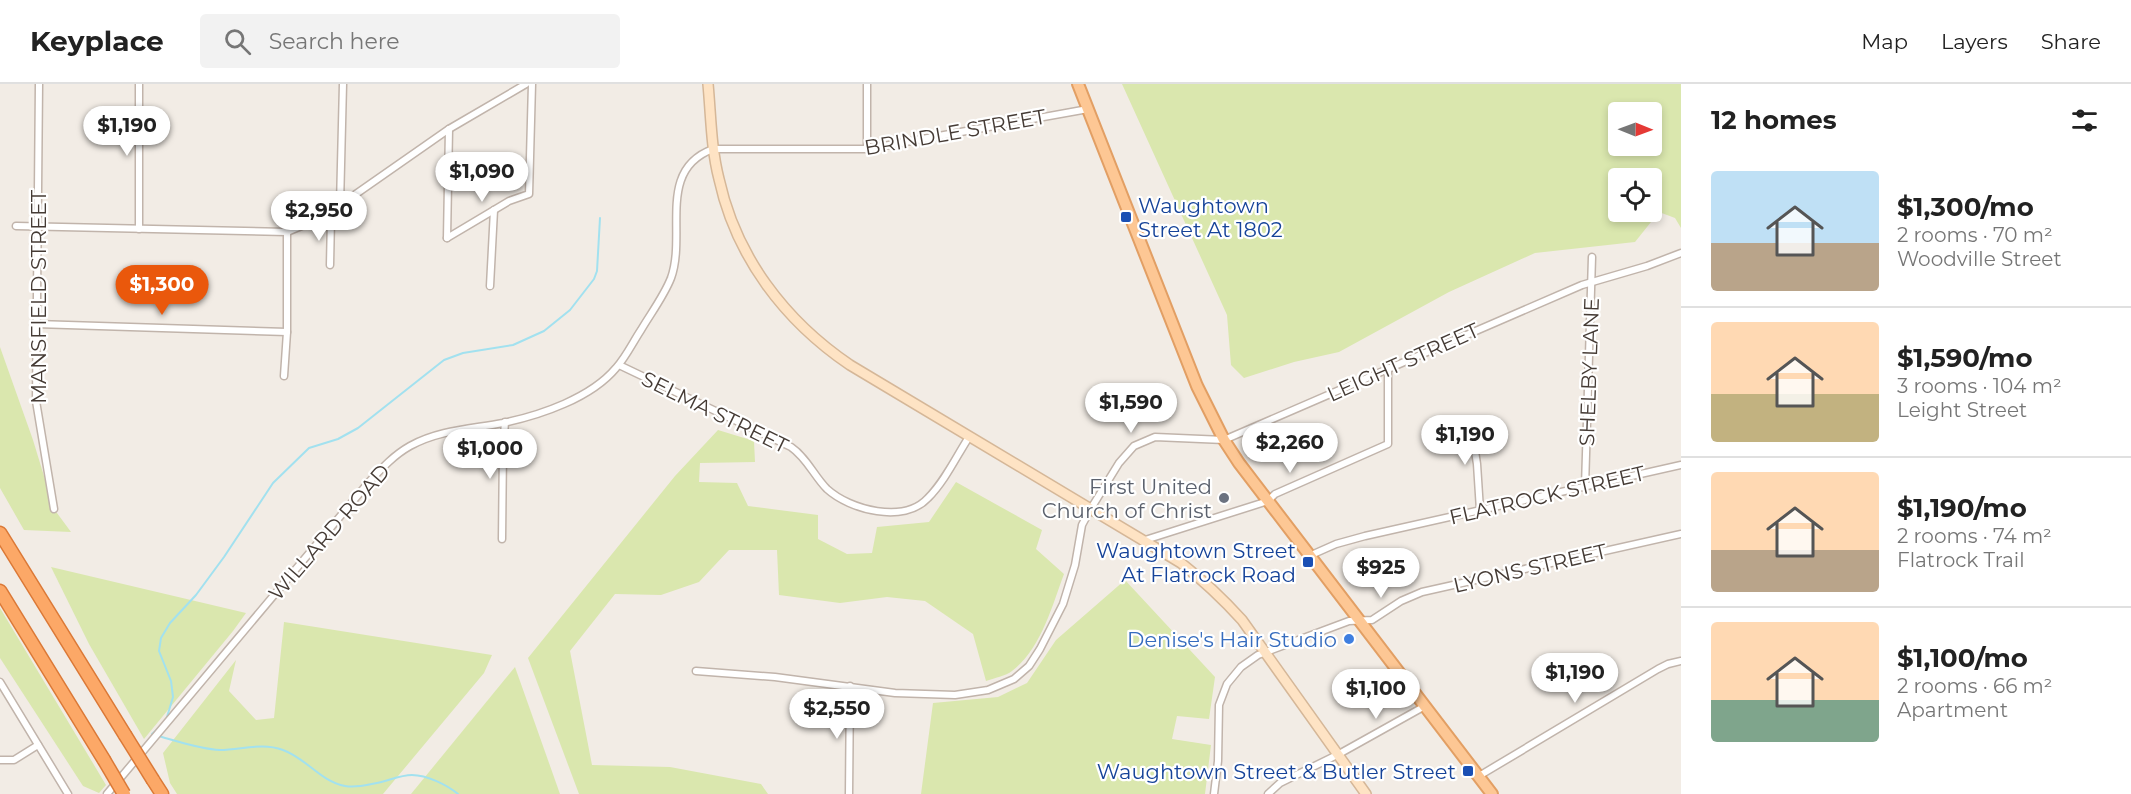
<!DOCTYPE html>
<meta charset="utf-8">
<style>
:root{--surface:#fff;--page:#f2f2f2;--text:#222;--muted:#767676;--line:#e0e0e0;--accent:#ea580c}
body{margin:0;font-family:Montserrat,sans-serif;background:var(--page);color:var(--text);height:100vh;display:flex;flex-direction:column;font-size:22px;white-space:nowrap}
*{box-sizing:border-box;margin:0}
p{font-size:20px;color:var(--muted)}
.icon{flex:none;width:33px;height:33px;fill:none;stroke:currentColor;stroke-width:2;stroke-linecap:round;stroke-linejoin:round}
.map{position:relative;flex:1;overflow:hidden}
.drawer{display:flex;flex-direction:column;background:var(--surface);width:450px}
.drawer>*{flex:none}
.needle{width:39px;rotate:91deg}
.tools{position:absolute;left:1608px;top:18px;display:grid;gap:12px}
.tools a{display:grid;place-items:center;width:54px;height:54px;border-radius:6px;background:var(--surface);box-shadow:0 3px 9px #0003;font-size:30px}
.price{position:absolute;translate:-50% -51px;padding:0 14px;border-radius:21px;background:#fff;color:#222;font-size:20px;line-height:39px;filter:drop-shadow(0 2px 3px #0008)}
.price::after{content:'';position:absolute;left:50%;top:36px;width:18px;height:14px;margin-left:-9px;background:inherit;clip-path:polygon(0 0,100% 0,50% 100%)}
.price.selected{background:var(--accent);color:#fff}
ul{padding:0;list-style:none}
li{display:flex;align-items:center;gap:18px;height:150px;padding:0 30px}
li+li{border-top:2px solid var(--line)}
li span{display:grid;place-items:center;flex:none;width:168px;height:120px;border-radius:6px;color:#555}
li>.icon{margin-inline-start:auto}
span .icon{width:72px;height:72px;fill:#fffc;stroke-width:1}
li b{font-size:26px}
h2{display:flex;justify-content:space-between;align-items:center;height:72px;padding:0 30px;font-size:26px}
header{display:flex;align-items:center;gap:36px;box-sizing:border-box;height:84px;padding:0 30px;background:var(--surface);border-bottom:2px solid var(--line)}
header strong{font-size:28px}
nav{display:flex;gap:33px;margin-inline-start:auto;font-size:21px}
.search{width:420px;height:54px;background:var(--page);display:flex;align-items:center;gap:15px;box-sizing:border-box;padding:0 21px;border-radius:6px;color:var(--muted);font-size:22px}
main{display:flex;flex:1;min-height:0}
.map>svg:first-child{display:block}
</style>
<header>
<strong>Keyplace</strong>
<div class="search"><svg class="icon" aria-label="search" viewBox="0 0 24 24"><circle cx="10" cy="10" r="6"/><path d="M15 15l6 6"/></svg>Search here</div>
<nav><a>Map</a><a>Layers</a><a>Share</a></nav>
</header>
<main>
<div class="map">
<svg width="1681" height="710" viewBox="0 0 1681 710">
<rect width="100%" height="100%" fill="#f2ece5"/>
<g fill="#dae7ae" fill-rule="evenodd">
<path d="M1122 0H1681V144L1675 134 1659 128 1635 158 1535 169 1449 208 1339 268 1294 278 1244 294 1231 281 1227 231ZM1618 28H1652V62H1618ZM1618 94H1652V128H1618Z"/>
<path d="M0 263 33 356 54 425 71 448 24 446 0 404Z"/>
<path d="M718 346 754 357 755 378 700 379 699 398 737 399 748 422 818 431V455L847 470 872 469 877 443 929 438 956 398 1042 446 1036 465 1064 490C1052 522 1041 565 1012 587 1006 592 994 594 986 597L973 550 925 517 887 513 840 519 779 511 777 466H729L699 498 661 511 615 510 570 567 592 681 670 683 761 700 768 710H579L528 574 675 392Z"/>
<path d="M51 483 246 529 233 547 144 655 89 560Z"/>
<path d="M1125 496 1215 593 1209 635 1177 632 1172 655 1211 661 1205 710H921L933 619 998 613 1027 599 1056 556Z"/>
<path d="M0 524 106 701 99 709 83 702 0 574Z"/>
<path d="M284 538 492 571 484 589 383 710H177L170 699 163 669 236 576 229 607 256 636 274 634Z"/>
<path d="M515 583 560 710H411Z"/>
</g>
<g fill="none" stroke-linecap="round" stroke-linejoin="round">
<g stroke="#a2e1ef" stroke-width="2">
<path d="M167 633 173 613 171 597 159 567 161 554 170 539 196 511 224 473 273 399 309 364 338 355 358 344 444 276 463 269 513 261 544 247 570 226 594 195 597 187 600 134"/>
<path d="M152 650 160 643"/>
<path d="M158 652C178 657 198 665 220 666 241 666 262 658 283 666 306 674 321 698 345 702 357 704 366 701 377 699 388 697 400 691 412 691 427 691 447 701 458 710"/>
</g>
<defs>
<g id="street">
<path d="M39 0 36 317 54 425"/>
<path d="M867 0V65"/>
<path d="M340 121 343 0"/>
<path d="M329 130 331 134 330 181"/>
<path d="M16 142 287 148 323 133 449 45 526 0"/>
<path d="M139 145V0"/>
<path d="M447 154 509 117 529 110 532 0"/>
<path d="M447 154 449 45"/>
<path d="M490 202 494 126"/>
<path d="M36 240 287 248"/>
<path d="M619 281 791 363C807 374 814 392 827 405 850 426 904 440 928 414 945 397 956 373 969 353"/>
<path d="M284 292 287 248V148"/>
<path d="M1470 336 1477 380 1480 426"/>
<path d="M1585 403 1592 173"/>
<path d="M502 455 503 365 505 338"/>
<path d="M1142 457 1268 417 1275 410 1388 360V284"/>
<path d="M1309 472 1336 460 1365 452 1681 381"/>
<path d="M696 587 775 593 895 609 955 611 988 606 1014 595 1029 582 1040 565 1063 520 1075 481 1082 441 1090 426 1119 379 1134 362 1155 353 1224 356 1582 201 1647 182 1681 169"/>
<path d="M0 598 68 710"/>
<path d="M0 676H14L38 661"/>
<path d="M1479 692 1658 585 1668 580 1681 577"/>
<path d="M107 710 369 398C382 384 394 371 410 362 439 346 471 345 503 339 541 331 591 314 616 284 626 273 633 258 641 246 651 229 664 212 671 194 687 150 656 86 713 65H867L1088 25"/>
<path d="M849 710 850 602"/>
<path d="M1214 710 1218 677 1219 621 1227 600 1241 583 1258 571 1349 537 1372 536 1401 517 1422 508 1681 450"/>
<path d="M1268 710 1280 699 1339 670 1425 622"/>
</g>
<path id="secondary" d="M708 0C711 32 711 64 719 95 736 173 785 237 850 281L1181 479C1204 497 1223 515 1242 536L1366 710"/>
<path id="primary" d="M1078 0 1197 302 1224 356 1239 379 1492 710"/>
<g id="highway">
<path d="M0 449 125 651"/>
<path d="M0 507 104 676"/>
<path d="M153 696 162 710"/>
</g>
</defs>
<use href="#street" stroke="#c1b4ab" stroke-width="9"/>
<use href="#secondary" stroke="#d5b798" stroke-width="12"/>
<use href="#primary" stroke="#e29f64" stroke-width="14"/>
<use href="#highway" stroke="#db7937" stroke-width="15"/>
<use href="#street" stroke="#fff" stroke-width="6"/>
<use href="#secondary" stroke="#fee3c4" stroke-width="9"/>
<use href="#primary" stroke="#fdc794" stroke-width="10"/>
<use href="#highway" stroke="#fca867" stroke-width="12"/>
<defs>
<g id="highway-bridge">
<path d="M125 651 153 696"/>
<path d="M104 676 124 710"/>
</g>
</defs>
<use href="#highway-bridge" stroke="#db7937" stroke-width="15" stroke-linecap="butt"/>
<use href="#highway-bridge" stroke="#fca867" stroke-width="12"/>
</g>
<g fill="#1a4fb4" stroke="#fff" stroke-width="2">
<rect x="1120" y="127" width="12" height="12" rx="3"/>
<rect x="1302" y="472" width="12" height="12" rx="3"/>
<rect x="1462" y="681" width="12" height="12" rx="3"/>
</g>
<circle fill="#6b7280" stroke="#fff" stroke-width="2" cx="1224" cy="414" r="6"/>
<circle fill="#3f7fe0" stroke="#fff" stroke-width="2" cx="1349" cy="555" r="6"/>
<g text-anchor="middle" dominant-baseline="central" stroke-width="4.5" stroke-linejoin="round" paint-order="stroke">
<g font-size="21" fill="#453b35" stroke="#fff">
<text transform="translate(955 48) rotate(-10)">BRINDLE STREET</text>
<text transform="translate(38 213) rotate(-90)">MANSFIELD STREET</text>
<text transform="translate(1403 278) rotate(-24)">LEIGHT STREET</text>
<text transform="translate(1589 288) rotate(-88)">SHELBY LANE</text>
<text transform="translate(715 328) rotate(26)">SELMA STREET</text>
<text transform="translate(1547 411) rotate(-13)">FLATROCK STREET</text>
<text transform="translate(329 448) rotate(-49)">WILLARD ROAD</text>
<text transform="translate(1530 484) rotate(-13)">LYONS STREET</text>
</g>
<g font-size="21" fill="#164399" stroke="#fff" text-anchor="end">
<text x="1138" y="121" text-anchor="start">Waughtown<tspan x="1138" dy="24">Street At 1802</tspan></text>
<text x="1296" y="466">Waughtown Street<tspan x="1296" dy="24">At Flatrock Road</tspan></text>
<text x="1456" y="687">Waughtown Street &amp; Butler Street</text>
</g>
<g font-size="21" fill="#5b616d" stroke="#fff" text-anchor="end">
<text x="1212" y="402">First United<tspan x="1212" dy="24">Church of Christ</tspan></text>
</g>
<g font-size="21" fill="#366cbe" stroke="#fff" text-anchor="end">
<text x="1337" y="555">Denise's Hair Studio</text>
</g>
</g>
</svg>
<div class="tools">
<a><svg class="needle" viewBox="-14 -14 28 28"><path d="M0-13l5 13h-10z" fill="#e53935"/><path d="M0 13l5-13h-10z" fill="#767676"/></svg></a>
<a><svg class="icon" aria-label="locate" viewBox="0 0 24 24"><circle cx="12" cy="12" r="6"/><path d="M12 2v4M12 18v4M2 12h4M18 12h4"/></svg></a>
</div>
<b class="price" style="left:127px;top:73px">$1,190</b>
<b class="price" style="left:482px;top:119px">$1,090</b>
<b class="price" style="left:319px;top:158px">$2,950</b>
<b class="price selected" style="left:162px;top:232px">$1,300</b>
<b class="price" style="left:1131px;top:350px">$1,590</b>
<b class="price" style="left:1465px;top:382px">$1,190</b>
<b class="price" style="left:1290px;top:390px">$2,260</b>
<b class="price" style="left:490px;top:396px">$1,000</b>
<b class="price" style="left:1381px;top:515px">$925</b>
<b class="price" style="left:1575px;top:620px">$1,190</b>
<b class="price" style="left:1376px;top:636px">$1,100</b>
<b class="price" style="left:837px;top:656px">$2,550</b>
</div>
<section class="drawer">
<h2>12 homes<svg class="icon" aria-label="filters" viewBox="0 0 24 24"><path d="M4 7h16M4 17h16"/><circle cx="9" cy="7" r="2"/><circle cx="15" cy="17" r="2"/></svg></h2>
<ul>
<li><span style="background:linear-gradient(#bfe0f5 60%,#b9a48a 0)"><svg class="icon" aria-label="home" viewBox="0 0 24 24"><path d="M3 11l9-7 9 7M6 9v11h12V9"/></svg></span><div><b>$1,300/mo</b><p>2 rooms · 70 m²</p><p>Woodville Street</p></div></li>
<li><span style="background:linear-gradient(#ffd9b3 60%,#c2b280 0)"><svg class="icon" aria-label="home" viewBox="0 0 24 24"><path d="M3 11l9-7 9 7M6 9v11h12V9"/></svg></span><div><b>$1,590/mo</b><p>3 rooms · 104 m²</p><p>Leight Street</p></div></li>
<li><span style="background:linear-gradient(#ffd9b3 65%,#b9a48a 0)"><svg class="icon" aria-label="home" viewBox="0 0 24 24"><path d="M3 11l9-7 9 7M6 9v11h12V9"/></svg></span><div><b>$1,190/mo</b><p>2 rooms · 74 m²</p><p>Flatrock Trail</p></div></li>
<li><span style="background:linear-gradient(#ffd9b3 65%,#7fa58c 0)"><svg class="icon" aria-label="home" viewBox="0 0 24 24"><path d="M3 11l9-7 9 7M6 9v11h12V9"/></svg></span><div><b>$1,100/mo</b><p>2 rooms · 66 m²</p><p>Apartment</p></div></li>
</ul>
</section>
</main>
